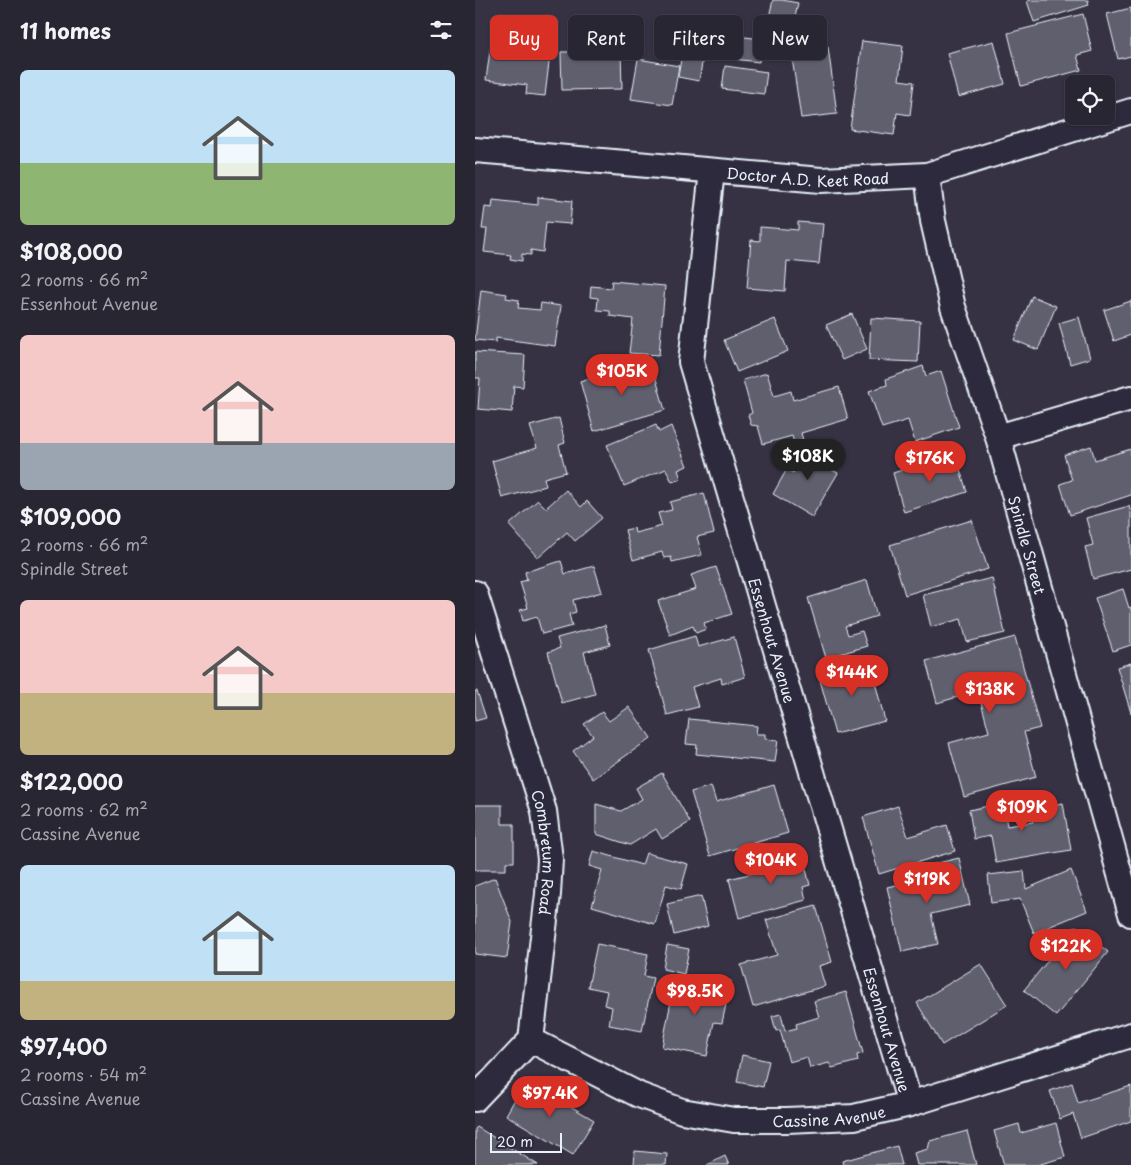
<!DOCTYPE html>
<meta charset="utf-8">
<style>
:root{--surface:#282633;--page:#302e3b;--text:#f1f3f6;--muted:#a5a5ac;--line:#44434e;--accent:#d93025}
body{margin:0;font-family:"Playpen Sans",sans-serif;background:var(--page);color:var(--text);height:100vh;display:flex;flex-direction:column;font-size:19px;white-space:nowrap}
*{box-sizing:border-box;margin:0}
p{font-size:16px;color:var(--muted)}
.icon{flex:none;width:28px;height:28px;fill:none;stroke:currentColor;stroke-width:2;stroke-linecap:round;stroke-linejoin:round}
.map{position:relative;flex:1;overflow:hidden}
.details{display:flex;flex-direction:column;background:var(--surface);width:475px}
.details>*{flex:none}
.top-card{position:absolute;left:15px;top:15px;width:475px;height:45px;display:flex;gap:10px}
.controls{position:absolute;left:590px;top:75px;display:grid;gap:10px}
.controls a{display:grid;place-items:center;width:50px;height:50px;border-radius:8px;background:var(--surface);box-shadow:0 1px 4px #0004,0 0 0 1px var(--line);font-size:25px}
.scale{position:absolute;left:15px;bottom:12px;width:72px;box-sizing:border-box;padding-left:5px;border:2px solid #e8f1f8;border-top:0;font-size:14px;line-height:18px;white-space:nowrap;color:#e8f1f8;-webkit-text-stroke:4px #2f2a3d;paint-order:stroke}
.price{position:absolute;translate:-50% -42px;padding:0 11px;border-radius:18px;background:var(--accent);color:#fff;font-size:16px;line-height:32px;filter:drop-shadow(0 1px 2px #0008)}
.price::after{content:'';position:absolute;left:50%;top:30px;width:15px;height:11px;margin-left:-8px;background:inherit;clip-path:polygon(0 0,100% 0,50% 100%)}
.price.active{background:#222;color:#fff}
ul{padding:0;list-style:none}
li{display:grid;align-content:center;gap:10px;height:265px;padding:0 20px}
li span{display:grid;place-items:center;height:155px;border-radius:8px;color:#555}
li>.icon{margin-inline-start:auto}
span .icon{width:90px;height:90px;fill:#fffc;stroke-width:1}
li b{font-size:21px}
h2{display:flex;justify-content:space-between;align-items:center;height:60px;padding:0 20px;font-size:21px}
.pill{padding:0 18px;border-radius:8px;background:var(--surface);box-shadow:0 1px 4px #0004,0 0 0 1px var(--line);font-size:18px;line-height:45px}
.pill.active{background:var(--accent);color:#fff}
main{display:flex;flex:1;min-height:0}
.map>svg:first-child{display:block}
</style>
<main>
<section class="details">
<h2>11 homes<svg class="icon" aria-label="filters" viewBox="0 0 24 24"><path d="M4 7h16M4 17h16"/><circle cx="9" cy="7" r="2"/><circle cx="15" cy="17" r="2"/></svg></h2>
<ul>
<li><span style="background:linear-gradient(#bfe0f5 60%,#8fb573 0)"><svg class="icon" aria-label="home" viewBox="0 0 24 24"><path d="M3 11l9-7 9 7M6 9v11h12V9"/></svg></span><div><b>$108,000</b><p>2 rooms · 66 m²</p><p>Essenhout Avenue</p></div></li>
<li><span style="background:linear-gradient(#f6c9c9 70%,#9aa5b1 0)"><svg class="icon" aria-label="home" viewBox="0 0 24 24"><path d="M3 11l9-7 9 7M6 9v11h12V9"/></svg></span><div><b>$109,000</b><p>2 rooms · 66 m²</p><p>Spindle Street</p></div></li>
<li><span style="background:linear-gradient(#f6c9c9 60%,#c2b280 0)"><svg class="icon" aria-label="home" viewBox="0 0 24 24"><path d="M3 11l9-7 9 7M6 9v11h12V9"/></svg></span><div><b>$122,000</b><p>2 rooms · 62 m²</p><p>Cassine Avenue</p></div></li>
<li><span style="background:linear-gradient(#bfe0f5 75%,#c2b280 0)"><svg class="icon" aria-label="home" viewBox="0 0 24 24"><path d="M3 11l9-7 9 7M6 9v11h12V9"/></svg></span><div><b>$97,400</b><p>2 rooms · 54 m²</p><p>Cassine Avenue</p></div></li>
</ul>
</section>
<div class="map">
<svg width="656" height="1165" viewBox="0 0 656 1165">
<rect width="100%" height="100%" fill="#363244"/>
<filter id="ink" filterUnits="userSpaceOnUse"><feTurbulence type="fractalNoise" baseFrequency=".02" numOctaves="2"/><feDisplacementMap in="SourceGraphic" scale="10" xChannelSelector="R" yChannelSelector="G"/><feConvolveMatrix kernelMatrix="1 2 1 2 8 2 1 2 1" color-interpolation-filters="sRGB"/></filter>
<g filter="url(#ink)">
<g fill="#605e6e" stroke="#e8f1f8">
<path d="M298 0H307L323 3 318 27 293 21Z"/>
<path d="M557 0H613L614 5 559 22 552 1Z"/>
<path d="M656 8V56L643 59 632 14Z"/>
<path d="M608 14 617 51 602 55 606 70 546 86 533 33Z"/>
<path d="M50 18 79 21 70 96 51 94 52 85 11 80 17 36 47 40Z"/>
<path d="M253 35 287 39 284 62 250 58Z"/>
<path d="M387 41 428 46 424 80 439 82 435 115 422 113 419 135 375 129Z"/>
<path d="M519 41 530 84 483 97 472 53Z"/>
<path d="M208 47 229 51 224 81 203 77Z"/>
<path d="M353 47 362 114 326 118 316 51Z"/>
<path d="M146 51 147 89 87 90 86 52Z"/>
<path d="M163 59 204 66 197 105 156 99Z"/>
<path d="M250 66 292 72 289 94 247 89Z"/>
<path d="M63 197 97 201 95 224 71 222 68 252 56 250V255L47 254V261L35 259 36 255 9 252 12 229H7L10 207 17 208 18 200 63 205Z"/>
<path d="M323 222 348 224 344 264 312 261 310 291 272 288 276 240 285 241V227L323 230Z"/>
<path d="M137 281 190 286 184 355 154 353 158 319 135 316V311L122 310 123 298 115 297 116 286 136 288Z"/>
<path d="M6 290 32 294 31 298 44 300 43 308 65 310 66 303 86 306 80 346 21 338V342L0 340Z"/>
<path d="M557 296 581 306 563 350 539 340Z"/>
<path d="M656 301V335L639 341 629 310Z"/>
<path d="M377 314 392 349 367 360 351 325Z"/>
<path d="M604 317 615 358 595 364 584 323Z"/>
<path d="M396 318 445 321 443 362 394 360Z"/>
<path d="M300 319 313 351 262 372 249 340Z"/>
<path d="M0 352 50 355 48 387 39 386 37 412 3 409 5 378H0Z"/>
<path d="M177 365 190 410 119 431 105 381 156 366 157 370Z"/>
<path d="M448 366 451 376 466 371 484 427 440 442 433 420 407 428 394 391 412 385 411 379Z"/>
<path d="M292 373 299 396 316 391 318 400 364 387 373 419 326 433 328 440 319 443 317 436 288 444 283 426 276 425 273 415 277 413 268 380Z"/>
<path d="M84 418 90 443 84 445 91 472 69 478 71 486 27 498 17 461 62 448 55 426Z"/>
<path d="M181 425 184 432 196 426 212 466 203 470 206 479 197 482 191 469 149 486 132 445Z"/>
<path d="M335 444 361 460 355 469 363 473 337 517 298 494 312 469 318 473Z"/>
<path d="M616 446 620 460 656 449V495L595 515 585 484 597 480 589 455Z"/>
<path d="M480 453 492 492 429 512 418 473Z"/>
<path d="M91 490 106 507 112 501 127 518 100 541 92 532 63 558 34 525 63 500 71 508Z"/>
<path d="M229 493 239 533 222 537 227 555 197 562 196 557 189 558 187 552 158 560 150 530 159 528 160 533 187 526 183 513 197 510 195 502Z"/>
<path d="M654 506 656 513V569L618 579 610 547 618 545 611 518Z"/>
<path d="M497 520 513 569 430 595 415 545Z"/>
<path d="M86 561 90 574 119 566 127 592 98 600 101 612 94 614 97 626 67 634 62 617 48 621 45 610 53 608 45 582 52 580 50 572Z"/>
<path d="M241 567 257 614 229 623 231 629 221 633 218 626 195 635 183 601 221 589 216 575Z"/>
<path d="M517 578 530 633 492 642 486 619 456 627 448 595Z"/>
<path d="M392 580 402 616 370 626 373 635 387 631 392 646 351 658 333 598Z"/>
<path d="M648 589 654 608 656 607V645L638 651 620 598Z"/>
<path d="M130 625 135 645 109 652 120 694 87 703 73 652 85 648 82 638Z"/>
<path d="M220 636 223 647 259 637 270 677 247 684 246 678 217 687 223 707 192 715 174 650Z"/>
<path d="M540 637 565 728 549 732 561 777 489 797 474 743 514 732 503 691 462 703 451 661Z"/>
<path d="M394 659 410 721 360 734 343 673Z"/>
<path d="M656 663V713L642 667Z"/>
<path d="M0 691H2L11 718 0 721Z"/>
<path d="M154 707 176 738 118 779 98 751 118 736 109 724 127 712 134 721Z"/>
<path d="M214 719 282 726 281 734H290V739L303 740 300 762 221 754 222 745 211 744Z"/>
<path d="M187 773 215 822 187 839 181 829 155 845 121 834V804L146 811 167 799 161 788Z"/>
<path d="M299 785 313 833 235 856 216 792 236 786 241 802Z"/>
<path d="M528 803 532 826 558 822 555 809 588 803 596 850 521 863 516 836 499 839 494 810Z"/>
<path d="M0 805H27V824H39V862H31V870H0Z"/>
<path d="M423 806 433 837 472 825 480 851 404 874 388 817Z"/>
<path d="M118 851 167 865 171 853 213 864 206 889 191 885 180 924 117 906 127 870 114 866Z"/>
<path d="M316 851 318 861 328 858 335 885 328 887 331 900 264 918 254 879 282 872 284 860Z"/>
<path d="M484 858 495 905 456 914 463 944 427 952 412 887 462 876 459 864Z"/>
<path d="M596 870 612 911 559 933 545 899 516 903 513 875 549 871 551 889Z"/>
<path d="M20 878 37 922 32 958 0 954V886Z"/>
<path d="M226 896 233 926 199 935 192 904Z"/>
<path d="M341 906 357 962 344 966 350 986 278 1007 266 965 302 955 291 920Z"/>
<path d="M601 926 633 952 581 1016 549 990Z"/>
<path d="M122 944 173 954 169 976 178 978 167 1031 134 1025 137 1007 129 1005 132 991 113 987Z"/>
<path d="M192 945 214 949 209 974 188 969Z"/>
<path d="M506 964 532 1005 467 1045 442 1003Z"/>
<path d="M240 978 256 981 247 1023 239 1022 232 1056 187 1047 200 981 237 988Z"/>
<path d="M371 992 388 1053 382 1055 383 1061 357 1068 354 1063 335 1068 332 1057 314 1062 305 1030 301 1031 297 1016 306 1014 310 1031 322 1028 321 1024 344 1017 339 1001Z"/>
<path d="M267 1055 294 1061 288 1087 262 1082Z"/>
<path d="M51 1080 119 1120 98 1155 31 1115Z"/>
<path d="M597 1083 603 1103 656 1086V1121L606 1138 598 1114 585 1119 575 1091Z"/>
<path d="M581 1123 590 1157 562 1165H529L519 1131 544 1124 546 1133Z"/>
<path d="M2 1127 63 1165H0V1129Z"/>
<path d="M492 1131 501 1165H442L439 1153 453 1149 455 1141Z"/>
<path d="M422 1146 427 1165H368L367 1161Z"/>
<path d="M160 1151 192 1154 191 1165H159Z"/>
<path d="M250 1156 254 1165H232Z"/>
</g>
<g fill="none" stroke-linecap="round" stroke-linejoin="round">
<defs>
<g id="minor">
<path id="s1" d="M0 150 346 180 452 175 656 111"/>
<path id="s2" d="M237 171 216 362 435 1104"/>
<path id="s3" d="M452 175 458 221 478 307 523 437 656 914"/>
<path d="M523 437 656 398"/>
<path id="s4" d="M0 593 69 811 75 859 73 894 56 1040 0 1099"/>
<path id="s5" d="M56 1040 164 1095 207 1111 259 1120H312L379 1117 435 1104 656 1035"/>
</g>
</defs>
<use href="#minor" stroke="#e8f1f8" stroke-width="28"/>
<use href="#minor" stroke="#2f2a3d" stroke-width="24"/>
</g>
</g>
<g text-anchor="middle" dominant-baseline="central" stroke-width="4" stroke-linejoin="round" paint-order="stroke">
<g font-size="15" fill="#e8f1f8" stroke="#2f2a3d">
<text stroke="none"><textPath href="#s1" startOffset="334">Doctor A.D. Keet Road</textPath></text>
<text stroke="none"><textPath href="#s3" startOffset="384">Spindle Street</textPath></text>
<text stroke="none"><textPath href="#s2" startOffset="482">Essenhout Avenue</textPath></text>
<text stroke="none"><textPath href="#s4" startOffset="270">Combretum Road</textPath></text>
<text stroke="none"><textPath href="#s2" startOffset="888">Essenhout Avenue</textPath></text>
<text stroke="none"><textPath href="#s5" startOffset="315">Cassine Avenue</textPath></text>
</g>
</g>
</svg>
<div class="controls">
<a><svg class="icon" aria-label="locate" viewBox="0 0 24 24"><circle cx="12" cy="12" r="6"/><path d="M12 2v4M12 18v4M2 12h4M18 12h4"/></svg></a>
</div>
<div class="scale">20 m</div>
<b class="price" style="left:147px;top:396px">$105K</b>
<b class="price active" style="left:333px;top:481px">$108K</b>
<b class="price" style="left:455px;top:483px">$176K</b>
<b class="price" style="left:377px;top:697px">$144K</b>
<b class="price" style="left:515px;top:714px">$138K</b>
<b class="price" style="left:547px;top:832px">$109K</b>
<b class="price" style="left:296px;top:885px">$104K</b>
<b class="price" style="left:452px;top:904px">$119K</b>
<b class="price" style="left:591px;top:971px">$122K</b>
<b class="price" style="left:220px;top:1016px">$98.5K</b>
<b class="price" style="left:75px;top:1118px">$97.4K</b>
<div class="top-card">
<a class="pill active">Buy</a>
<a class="pill">Rent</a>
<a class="pill">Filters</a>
<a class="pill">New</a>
</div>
</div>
</main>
